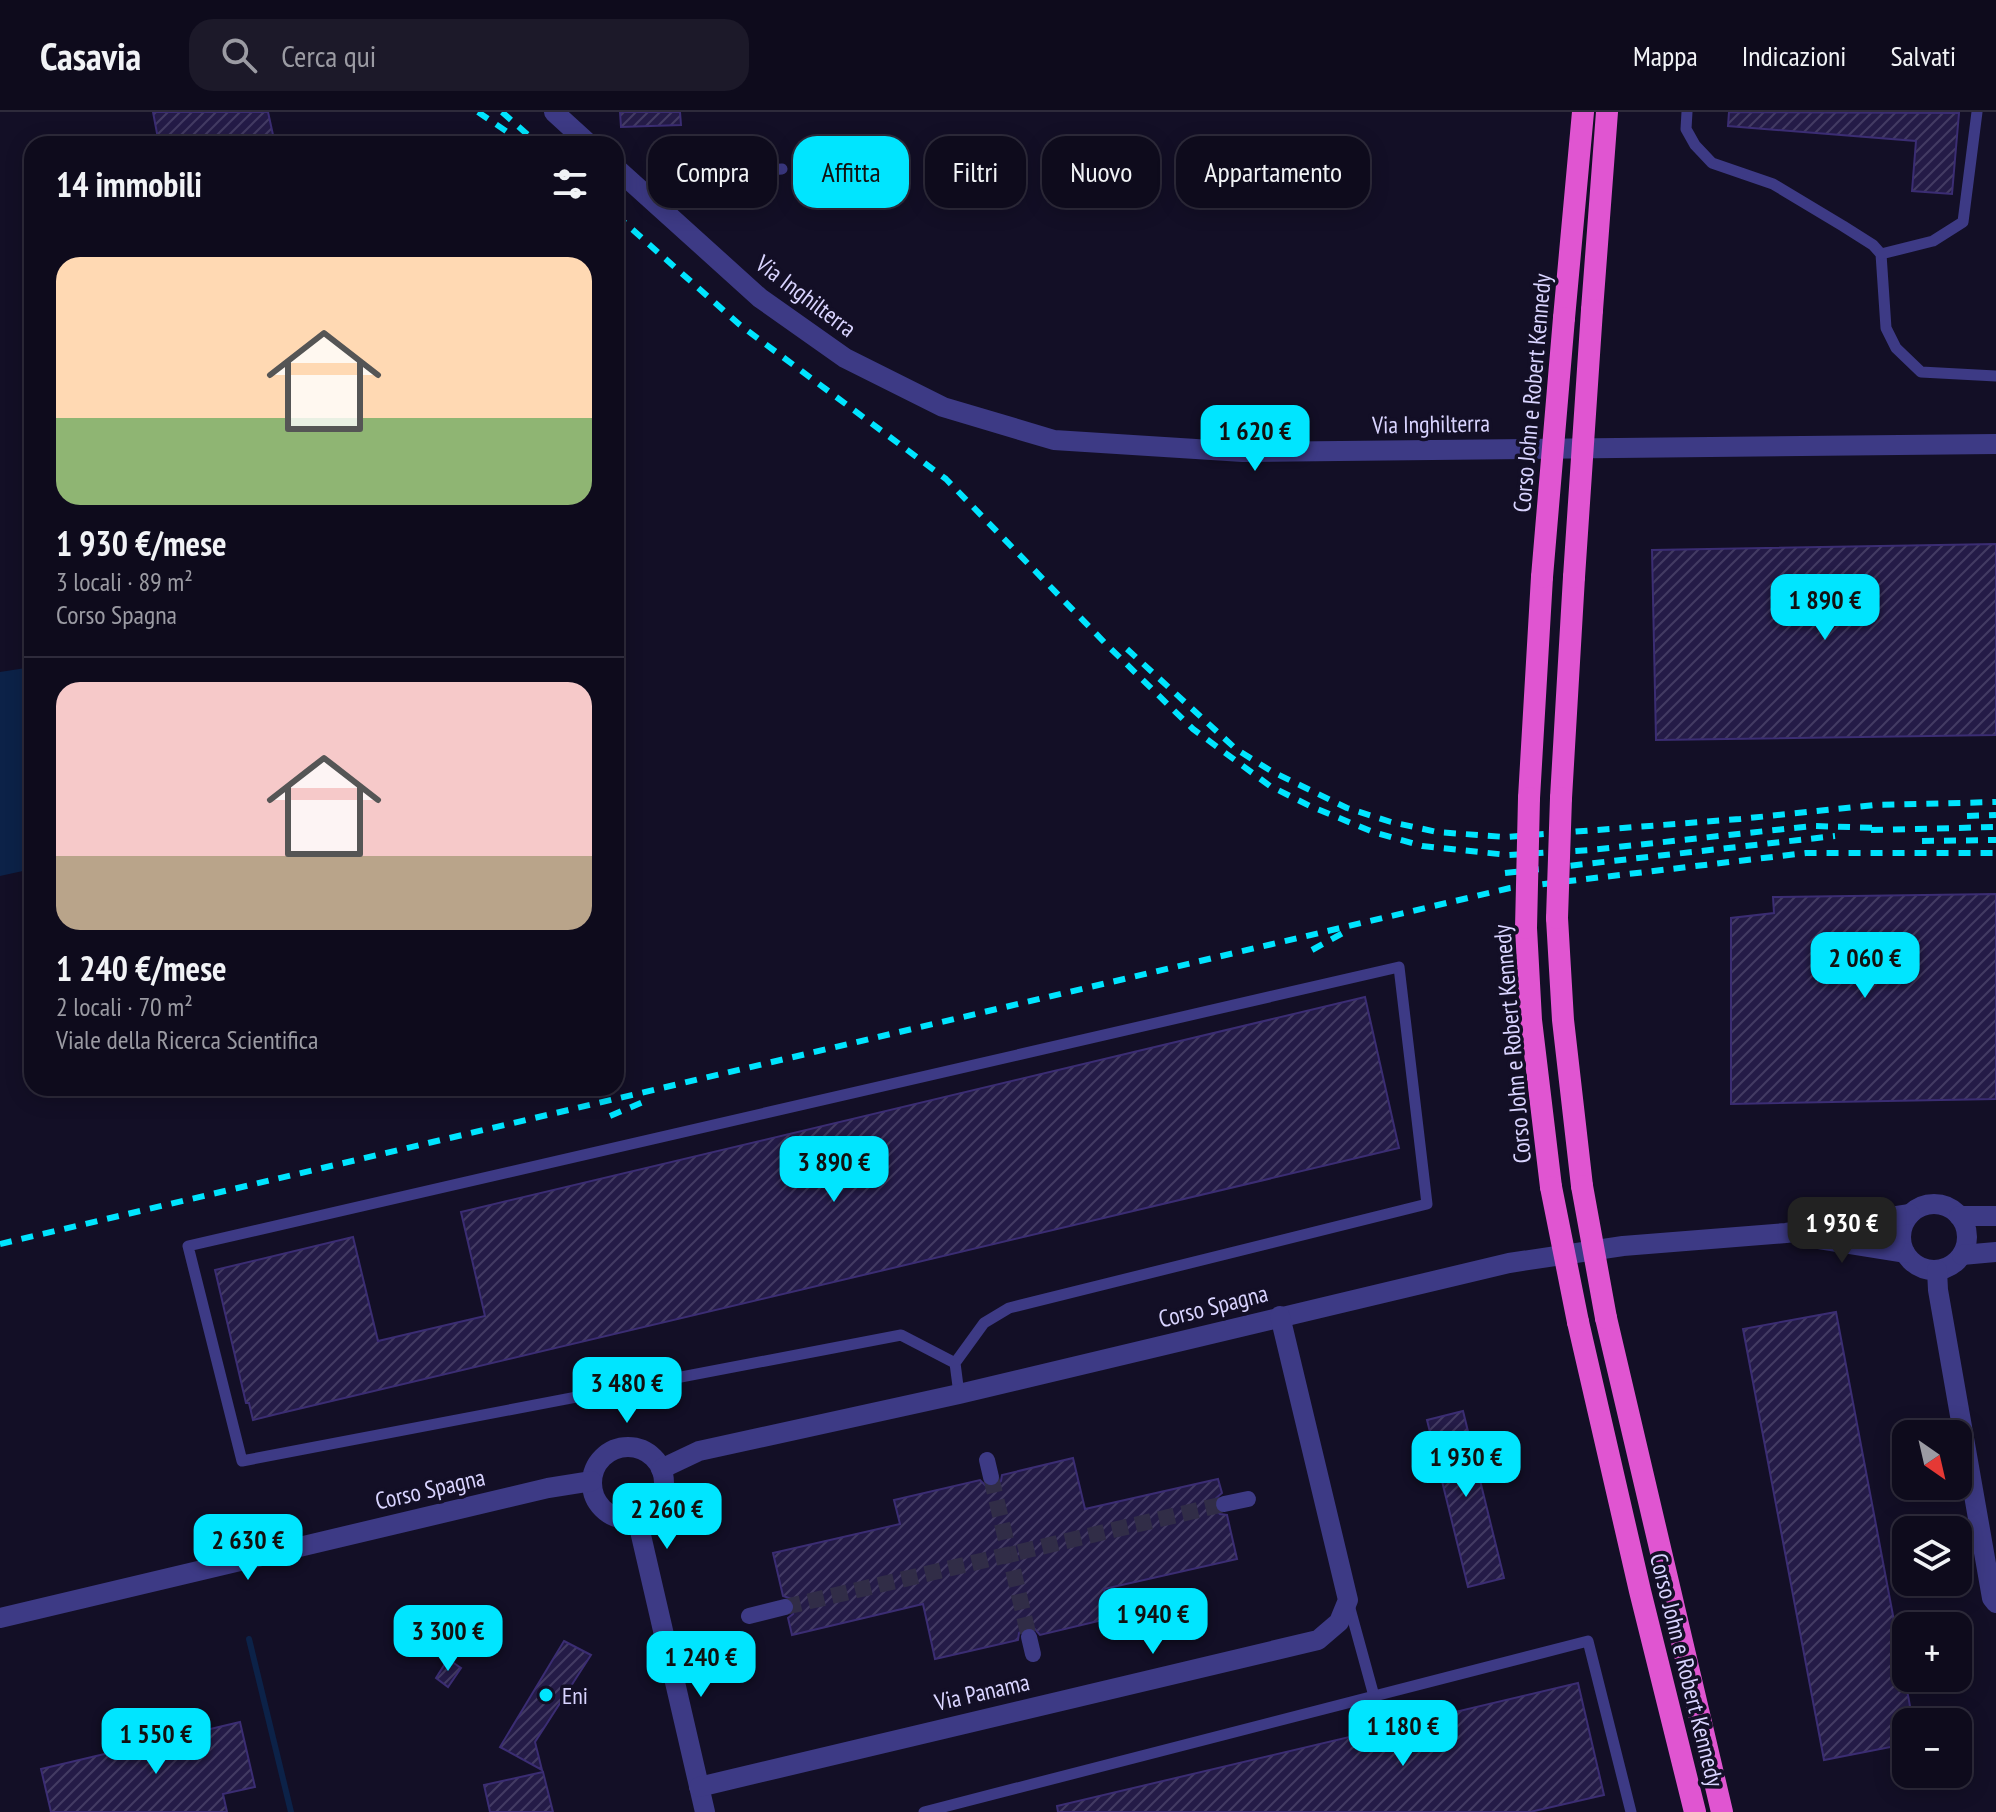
<!DOCTYPE html>
<html lang="it">
<meta charset="utf-8">
<style>
:root{--surface:#0e0b1c;--page:#1c1929;--text:#f1f3f6;--muted:#9b9ba3;--line:#2e2b3b;--accent:#00e5ff}
body{margin:0;font-family:"PT Sans Narrow",sans-serif;background:var(--page);color:var(--text);height:100vh;display:flex;flex-direction:column;font-size:30px;white-space:nowrap}
*{box-sizing:border-box;margin:0}
p{font-size:26px;color:var(--muted)}
.icon{flex:none;width:44px;height:44px;fill:none;stroke:currentColor;stroke-width:2;stroke-linecap:round;stroke-linejoin:round}
.map{position:relative;flex:1;overflow:hidden}
.side{position:absolute;left:24px;top:24px;width:600px;height:960px;display:flex;flex-direction:column;background:var(--surface);border-radius:24px;box-shadow:0 4px 20px #0003,0 0 0 2px var(--line)}
.side>*{flex:none}
.banner{position:absolute;left:648px;top:24px;width:760px;height:72px;display:flex;gap:16px}
.needle{width:52px;rotate:146deg}
.buttons{position:absolute;left:1892px;top:1308px;display:grid;gap:16px}
.buttons a{display:grid;place-items:center;width:80px;height:80px;border-radius:16px;background:var(--surface);box-shadow:0 4px 20px #0003,0 0 0 2px var(--line);font-size:40px}
.price{position:absolute;translate:-50% -68px;padding:0 18px;border-radius:16px;background:var(--accent);color:#111;font-size:26px;line-height:52px;filter:drop-shadow(0 2px 4px #0008)}
.price::after{content:'';position:absolute;left:50%;top:48px;width:24px;height:18px;margin-left:-12px;background:inherit;clip-path:polygon(0 0,100% 0,50% 100%)}
.price.on{background:#222;color:#fff}
ul{padding:0;list-style:none}
li{display:grid;align-content:center;gap:16px;height:424px;padding:0 32px}
li+li{border-top:2px solid var(--line)}
li span{display:grid;place-items:center;height:248px;border-radius:24px;color:#555}
li>.icon{margin-inline-start:auto}
span .icon{width:144px;height:144px;fill:#fffc;stroke-width:1}
li b{font-size:34px}
h2{display:flex;justify-content:space-between;align-items:center;height:96px;padding:0 32px;font-size:34px}
.chip{padding:0 28px;border-radius:24px;background:var(--surface);box-shadow:0 4px 20px #0003,0 0 0 2px var(--line);font-size:28px;line-height:72px}
.chip.on{background:var(--accent);color:#111}
header{display:flex;align-items:center;gap:48px;box-sizing:border-box;height:112px;padding:0 40px;background:var(--surface);border-bottom:2px solid var(--line)}
header strong{font-size:38px}
nav{display:flex;gap:44px;margin-inline-start:auto;font-size:28px}
.search{width:560px;height:72px;background:var(--page);display:flex;align-items:center;gap:20px;box-sizing:border-box;padding:0 28px;border-radius:24px;color:var(--muted);font-size:30px}
.map>svg:first-child{display:block}
</style>
<header>
<strong>Casavia</strong>
<div class="search"><svg class="icon" aria-label="search" viewBox="0 0 24 24"><circle cx="10" cy="10" r="6"/><path d="M15 15l6 6"/></svg>Cerca qui</div>
<nav><a>Mappa</a><a>Indicazioni</a><a>Salvati</a></nav>
</header>
<div class="map">
<svg width="1996" height="1700" viewBox="0 0 1996 1700">
<defs>
<pattern id="building-hatch" width="6" height="6" patternUnits="userSpaceOnUse" patternTransform="scale(2)"><rect width="6" height="6" fill="#241b47"/><path d="M-1 1l2-2M0 6l6-6M5 7l2-2" fill="none" stroke="#433b63"/></pattern>
</defs>
<rect width="100%" height="100%" fill="#130f26"/>
<path fill="#0c2248" d="M32 555V757L0 764V560Z"/>
<g fill="none" stroke-linecap="round" stroke-linejoin="round">
<path stroke="#0c2248" stroke-width="6" d="M249 1527 291 1700"/>
</g>
<g fill="url(#building-hatch)" stroke="#3b2d73" stroke-width="2">
<path d="M153 0H268L275 32H159Z"/>
<path d="M620 0H680L681 13 621 15Z"/>
<path d="M1729 0 1959 1 1952 82 1912 79 1916 29 1728 14Z"/>
<path d="M1996 432V623L1656 628 1652 438Z"/>
<path d="M1996 782V987L1731 992V806L1774 801 1773 785Z"/>
<path d="M1365 885 1399 1036 277 1302 253 1308 249 1291H246L215 1158 353 1125 378 1229 485 1204 461 1100Z"/>
<path d="M1836 1200 1913 1610H1906V1632L1824 1648 1743 1217Z"/>
<path d="M1463 1299 1504 1466 1468 1475 1427 1308Z"/>
<path d="M1073 1346 1085 1397 1218 1367 1222 1381 1214 1388 1213 1395 1220 1402 1227 1403 1237 1447 1104 1477 1111 1506 1040 1523 1033 1515H1026L1019 1521 1018 1528 935 1547 923 1492 792 1523 788 1506 793 1502 796 1493 792 1487 783 1484 773 1441 900 1412 894 1388 980 1368 987 1375H994L1001 1369 1002 1363Z"/>
<path d="M564 1529 591 1543 535 1630 542 1658 500 1635Z"/>
<path d="M448 1547 461 1556 448 1575 436 1566Z"/>
<path d="M1578 1571 1604 1683 1530 1700H1058L1057 1694Z"/>
<path d="M240 1610 255 1675 223 1682 227 1700H51L41 1657Z"/>
<path d="M543 1660 553 1700H490L484 1673Z"/>
</g>
<g fill="none" stroke-linecap="round" stroke-linejoin="round">
<g stroke="#312d47" stroke-width="16" stroke-dasharray="16 8" stroke-linecap="butt">
<path d="M991 1365 1029 1525"/>
<path d="M785 1495 1224 1392"/>
</g>
<g stroke="#3d3a85" stroke-width="11">
<path d="M1687 0 1686 17 1695 33 1712 51 1773 72 1843 114 1873 133 1881 142 1886 216 1896 236 1921 260 1996 264"/>
<path d="M648 85 680 64 782 57"/>
<path d="M1881 142 1933 129 1963 110 1977 0"/>
<path d="M955 1251 901 1223 242 1349 188 1134 1399 855 1427 1092 1009 1196 984 1211 955 1251 959 1282"/>
<path d="M1349 1493 1374 1584"/>
<path d="M924 1700 1588 1529 1631 1700"/>
</g>
<g stroke="#3d3a85" stroke-width="16">
<path d="M987 1348 991 1365"/>
<path d="M1224 1392 1248 1387"/>
<path d="M749 1504 785 1495"/>
<path d="M1029 1525 1033 1542"/>
</g>
<g stroke="#3d3a85" stroke-width="20">
<path d="M554 0 589 32"/>
<path d="M616 56 760 186 845 246 943 295 1054 328 1243 340 1996 332"/>
<circle cx="1934" cy="1125" r="33"/>
<path d="M1959 1104H1996"/>
<path d="M1805 1125 1905 1141"/>
<path d="M1962 1143 1996 1140"/>
<path d="M1937 1158 1938 1178 1992 1486 1996 1491"/>
<circle cx="628" cy="1371" r="36"/>
<path d="M661 1357 699 1339 959 1282 1509 1151 1623 1134 1786 1121 1910 1102"/>
<path d="M637 1406 705 1700"/>
<path d="M0 1506 548 1376 592 1369"/>
<path d="M699 1675 1318 1528 1339 1510 1348 1488 1280 1204"/>
</g>
<g stroke="#e055d1" stroke-width="22">
<path d="M1592 198 1607 0"/>
<path d="M1564 206 1583 0"/>
<path d="M1529 686 1542 465"/>
<path d="M1561 686 1574 465"/>
<path d="M1557 806 1563 908 1582 1074"/>
<path d="M1526 816 1531 908 1551 1075"/>
<path d="M1606 1206 1722 1700"/>
<path d="M1578 1210 1640 1479 1695 1700"/>
</g>
<g stroke="#00e5ff" stroke-width="6" stroke-dasharray="12 10" stroke-linecap="butt">
<path d="M478 0 525 32"/>
<path d="M502 0 538 32"/>
<path d="M616 103 740 213 946 367 1106 532 1193 617 1270 674 1310 694 1373 720 1422 734 1508 743 1590 738 1812 714 1881 716"/>
<path d="M1127 537 1236 637 1271 659 1347 696 1391 710 1437 720 1505 725 1740 707 1875 693 1996 690"/>
<path d="M1967 704 1996 703"/>
<path d="M1871 718 1996 715"/>
<path d="M1922 729 1996 728"/>
<path d="M1505 761 1835 724"/>
<path d="M1312 838 1343 821"/>
<path d="M610 1004 643 990"/>
<path d="M0 1132 1510 776 1806 741H1996"/>
</g>
<g stroke="#e055d1" stroke-width="22">
<path d="M1542 465 1564 206"/>
<path d="M1574 465 1592 198"/>
<path d="M1557 806 1561 686"/>
<path d="M1526 816 1529 686"/>
<path d="M1582 1074 1606 1206"/>
<path d="M1551 1075 1578 1210"/>
</g>
</g>
<circle fill="#00e5ff" stroke="#130f26" stroke-width="3" cx="546" cy="1583" r="8"/>
<g text-anchor="middle" dominant-baseline="central" stroke-width="7" stroke-linejoin="round" paint-order="stroke">
<g font-size="24" fill="#d9d4ff" stroke="#130f26">
<text transform="translate(806 184) rotate(37)">Via Inghilterra</text>
<text transform="translate(1532 281) rotate(-85)">Corso John e Robert Kennedy</text>
<text transform="translate(1431 312) rotate(-1)">Via Inghilterra</text>
<text transform="translate(1512 932) rotate(-95)">Corso John e Robert Kennedy</text>
<text transform="translate(1213 1194) rotate(-14)">Corso Spagna</text>
<text transform="translate(430 1377) rotate(-13)">Corso Spagna</text>
<text transform="translate(1687 1558) rotate(76)">Corso John e Robert Kennedy</text>
<text transform="translate(982 1580) rotate(-13)">Via Panama</text>
</g>
<g font-size="24" fill="#d9d4ff" stroke="#130f26" text-anchor="start">
<text x="562" y="1583">Eni</text>
</g>
</g>
</svg>
<div class="buttons">
<a><svg class="needle" viewBox="-14 -14 28 28"><path d="M0-13l5 13h-10z" fill="#e53935"/><path d="M0 13l5-13h-10z" fill="#9b9ba3"/></svg></a>
<a><svg class="icon" aria-label="layers" viewBox="0 0 24 24"><path d="M12 4l9 5-9 5-9-5zM3 14l9 5 9-5"/></svg></a>
<a>+</a>
<a>−</a>
</div>
<b class="price" style="left:1255px;top:361px">1 620 €</b>
<b class="price" style="left:1825px;top:530px">1 890 €</b>
<b class="price" style="left:1865px;top:888px">2 060 €</b>
<b class="price" style="left:834px;top:1092px">3 890 €</b>
<b class="price on" style="left:1842px;top:1153px">1 930 €</b>
<b class="price" style="left:627px;top:1313px">3 480 €</b>
<b class="price" style="left:1466px;top:1387px">1 930 €</b>
<b class="price" style="left:667px;top:1439px">2 260 €</b>
<b class="price" style="left:248px;top:1470px">2 630 €</b>
<b class="price" style="left:1153px;top:1544px">1 940 €</b>
<b class="price" style="left:448px;top:1561px">3 300 €</b>
<b class="price" style="left:701px;top:1587px">1 240 €</b>
<b class="price" style="left:1403px;top:1656px">1 180 €</b>
<b class="price" style="left:156px;top:1664px">1 550 €</b>
<div class="banner">
<a class="chip">Compra</a>
<a class="chip on">Affitta</a>
<a class="chip">Filtri</a>
<a class="chip">Nuovo</a>
<a class="chip">Appartamento</a>
</div>
<section class="side">
<h2>14 immobili<svg class="icon" aria-label="filters" viewBox="0 0 24 24"><path d="M4 7h16M4 17h16"/><circle cx="9" cy="7" r="2"/><circle cx="15" cy="17" r="2"/></svg></h2>
<ul>
<li><span style="background:linear-gradient(#ffd9b3 65%,#8fb573 0)"><svg class="icon" aria-label="home" viewBox="0 0 24 24"><path d="M3 11l9-7 9 7M6 9v11h12V9"/></svg></span><div><b>1 930 €/mese</b><p>3 locali · 89 m²</p><p>Corso Spagna</p></div></li>
<li><span style="background:linear-gradient(#f6c9c9 70%,#b9a48a 0)"><svg class="icon" aria-label="home" viewBox="0 0 24 24"><path d="M3 11l9-7 9 7M6 9v11h12V9"/></svg></span><div><b>1 240 €/mese</b><p>2 locali · 70 m²</p><p>Viale della Ricerca Scientifica</p></div></li>
</ul>
</section>
</div>
